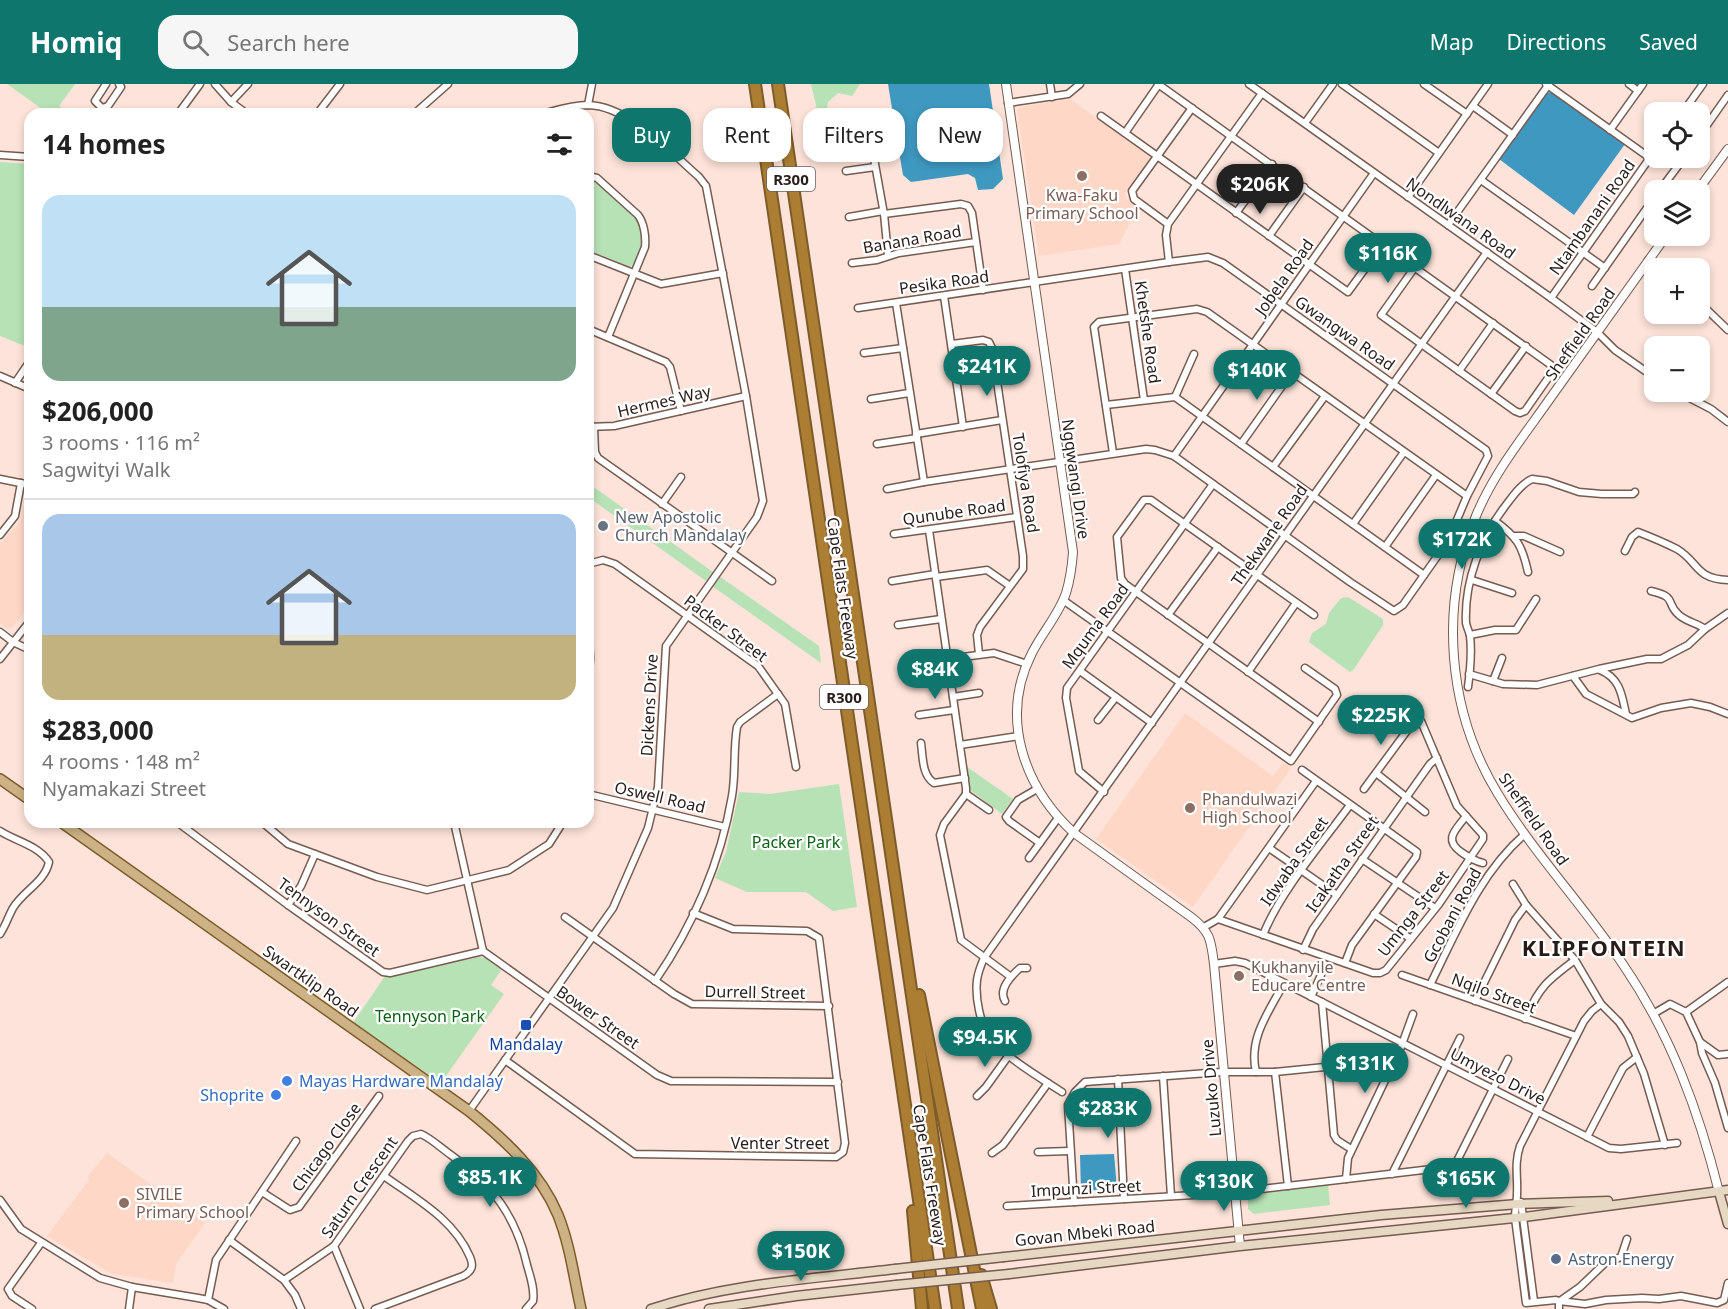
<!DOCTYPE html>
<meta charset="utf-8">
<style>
:root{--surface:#fff;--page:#f6f6f6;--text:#222;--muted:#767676;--line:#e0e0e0;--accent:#0f766e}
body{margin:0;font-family:"Noto Sans",sans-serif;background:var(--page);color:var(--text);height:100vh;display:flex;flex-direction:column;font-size:22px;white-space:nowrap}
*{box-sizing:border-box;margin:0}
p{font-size:20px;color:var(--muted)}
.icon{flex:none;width:33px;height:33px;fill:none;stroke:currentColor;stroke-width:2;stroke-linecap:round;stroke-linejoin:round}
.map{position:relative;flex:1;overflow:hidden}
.sheet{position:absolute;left:24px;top:24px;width:570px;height:720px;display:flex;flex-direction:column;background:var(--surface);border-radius:18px;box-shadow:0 3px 9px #0003}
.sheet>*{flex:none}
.top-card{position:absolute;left:612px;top:24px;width:570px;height:54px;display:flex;gap:12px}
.controls{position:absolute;left:1644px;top:18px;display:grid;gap:12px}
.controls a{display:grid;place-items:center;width:66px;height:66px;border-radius:12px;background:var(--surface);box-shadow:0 3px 9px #0003;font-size:30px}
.price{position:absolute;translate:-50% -51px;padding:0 14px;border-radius:21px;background:var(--accent);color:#fff;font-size:20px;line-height:39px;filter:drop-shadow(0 2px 3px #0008)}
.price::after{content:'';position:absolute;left:50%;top:36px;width:18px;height:14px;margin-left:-9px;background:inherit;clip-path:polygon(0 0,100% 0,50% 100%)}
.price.selected{background:#222;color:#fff}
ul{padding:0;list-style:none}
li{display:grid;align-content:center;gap:12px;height:318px;padding:0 18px}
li+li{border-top:2px solid var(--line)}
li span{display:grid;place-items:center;height:186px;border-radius:18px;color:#555}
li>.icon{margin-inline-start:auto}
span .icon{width:108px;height:108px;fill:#fffc;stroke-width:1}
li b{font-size:26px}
h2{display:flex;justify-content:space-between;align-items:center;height:72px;padding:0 18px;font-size:26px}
.pill{padding:0 21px;border-radius:18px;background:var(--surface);box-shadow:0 3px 9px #0003;font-size:21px;line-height:54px}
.pill.selected{background:var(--accent);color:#fff}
header{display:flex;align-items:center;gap:36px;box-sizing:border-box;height:84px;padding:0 30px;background:var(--accent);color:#fff}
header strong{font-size:28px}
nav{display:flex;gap:33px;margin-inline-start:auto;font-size:21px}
.search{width:420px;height:54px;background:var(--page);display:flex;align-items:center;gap:15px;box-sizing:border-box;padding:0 21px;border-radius:18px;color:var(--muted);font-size:22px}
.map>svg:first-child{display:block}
</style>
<header>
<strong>Homiq</strong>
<div class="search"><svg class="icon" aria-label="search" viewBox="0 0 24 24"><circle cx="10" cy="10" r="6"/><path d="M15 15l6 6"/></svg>Search here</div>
<nav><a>Map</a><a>Directions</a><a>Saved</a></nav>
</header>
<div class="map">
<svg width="1728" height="1225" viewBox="0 0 1728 1225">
<rect width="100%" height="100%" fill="#fde3d9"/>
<g fill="#ffd7c7">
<path d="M1070 15 1148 71 1149 75 1125 109 1126 115 1138 123 1119 160 1039 172 1017 26 1020 23Z"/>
<path d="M30 408V521L12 544 8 545 0 539V460L20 438 25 412Z"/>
<path d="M1185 629 1273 692 1283 679 1291 684 1193 823 1096 755Z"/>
<path d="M107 1069 205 1139 176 1180 173 1199 112 1190 47 1152 89 1096 88 1092Z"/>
</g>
<g fill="#b7e2b5">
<path d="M7 0H75L59 22 70 30H49Z"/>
<path d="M811 0H860L852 12 838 9 828 18 825 40 819 34Z"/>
<path d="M0 78 30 80V264L0 252Z"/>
<path d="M588 94 595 97C616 115 652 135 639 167 637 174 636 179 630 183L588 166Z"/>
<path d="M588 399 713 488 706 497 588 413Z"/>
<path d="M719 492 819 562 821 579 712 502Z"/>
<path d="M1348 513 1383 535V541L1354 585 1350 588 1309 558 1312 549 1326 540 1329 529 1341 514Z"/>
<path d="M967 683 1013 715 1002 730 970 706Z"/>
<path d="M839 700 857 823 833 827 806 808H747L715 794 726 768 739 708 770 710Z"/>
<path d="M479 873 485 874 502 885 491 901 504 910 441 999 353 939 385 892Z"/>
<path d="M1328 1100 1330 1121 1254 1130 1248 1125V1109Z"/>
</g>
<g fill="#3f98c0">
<path d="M888 0H989L1003 95 993 105 978 106 975 94 968 90 911 98 903 91Z"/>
<path d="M1552 8 1625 60 1574 131 1499 75 1546 9Z"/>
<path d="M1114 1070 1117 1105 1081 1107 1080 1071Z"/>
</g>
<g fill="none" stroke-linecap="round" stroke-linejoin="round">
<defs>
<g id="minor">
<path d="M106 0 95 17 102 24 108 22 121 3 119 0"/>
<path d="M215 0 231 18 247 30"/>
<path d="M1050 0 1052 13"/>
<path d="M1158 0 1551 281 1553 287 1525 327 1520 329 1515 327 1381 231 1415 183"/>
<path d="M1249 0 1551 214 1597 248 1615 266 1654 293"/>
<path d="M1342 0 1439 69"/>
<path d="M1424 0 1467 30"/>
<path d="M1546 0 1650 74"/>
<path d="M1629 0 1638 7"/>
<path d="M231 18 248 0"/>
<path d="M1008 19 1068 10 1080 0"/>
<path d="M588 21 592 0"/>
<path d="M1473 22 1513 51"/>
<path d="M1683 28 1703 0"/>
<path d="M856 29 866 37 868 41 884 130 888 171"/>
<path d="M178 30 200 0"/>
<path d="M317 30 340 0"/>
<path d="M414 30 448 0"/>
<path d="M1101 32 1348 208 1383 160"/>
<path d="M1305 39 1333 0"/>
<path d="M1610 46 1643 0"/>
<path d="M1125 49 1159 0"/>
<path d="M1700 51 1728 11"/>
<path d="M0 71 30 73"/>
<path d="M846 87 875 83"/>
<path d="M588 92 597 94 638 131C644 139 646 152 645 163L608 253"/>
<path d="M1481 96 1605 184"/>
<path d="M1660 106 1684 74"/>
<path d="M1408 113 1488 0"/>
<path d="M1236 129 1272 80"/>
<path d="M884 130 961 120 968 122 972 129 983 206"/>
<path d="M849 133 883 127"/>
<path d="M1168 140 1134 115 1132 107 1192 24"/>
<path d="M1448 141 1549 0"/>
<path d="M1269 152 1304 103"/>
<path d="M588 171 661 200 723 189"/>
<path d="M1648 176 1660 184"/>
<path d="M1169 178 1166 151 1168 140 1262 9"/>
<path d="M852 179 877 176 899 169 976 158"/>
<path d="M1125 185 1144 316"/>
<path d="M1592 202 1654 114"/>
<path d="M944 212 963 343"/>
<path d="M1551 214 1654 68"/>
<path d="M896 219 924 398"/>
<path d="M1700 219 1728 246"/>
<path d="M858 224 1169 178 1208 173 1223 179 1486 366 1488 372 1467 412 1448 457 1403 521 1394 527 1350 498 1174 372 1155 366 1146 365 924 398 887 405"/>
<path d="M588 245 666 278 670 283 681 327"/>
<path d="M952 260 983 256 989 258 992 264 1023 472V485L980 543 977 551 979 570"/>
<path d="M864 269 903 264"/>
<path d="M1459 287 1493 239"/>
<path d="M0 292 30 305"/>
<path d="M15 299 30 277"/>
<path d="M1678 308 1711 325 1728 338"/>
<path d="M1491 310 1526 262"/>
<path d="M1175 313 1194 270"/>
<path d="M871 315 909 309"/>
<path d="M1106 321 1175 313 1424 491"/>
<path d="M588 343 614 342 746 312"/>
<path d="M594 343 595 368 598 374 772 497"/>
<path d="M916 350 1002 336"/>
<path d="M877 360 917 354"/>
<path d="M1241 360 1292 288"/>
<path d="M1113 369 1094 243 1099 238 1197 225 1207 228 1467 412"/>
<path d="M1174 372 1374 89"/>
<path d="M1273 383 1325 312"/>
<path d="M0 395 30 401"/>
<path d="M662 420 681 393"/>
<path d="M1495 437C1517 453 1522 461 1528 488"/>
<path d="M1353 440 1404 368"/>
<path d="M929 446 966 704V710L944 740 940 751 961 856 1011 893"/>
<path d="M894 450 1017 433"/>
<path d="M0 451 15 432 21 399"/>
<path d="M1515 452H1524L1560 468"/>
<path d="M1385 463 1436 391"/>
<path d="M1625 467 1632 453 1638 448C1651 453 1665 459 1677 465 1699 478 1695 495 1728 496"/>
<path d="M588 480 603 476 615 480 758 582 785 620 796 683"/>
<path d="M936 493 987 486 1010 502"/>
<path d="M1472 496 1512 509"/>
<path d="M892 497 935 490"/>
<path d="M1651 507C1678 513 1665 519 1679 531 1687 538 1697 539 1705 545"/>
<path d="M1063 516 1291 677 1337 611 1335 605 1305 584"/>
<path d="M588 525 590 575 588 604"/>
<path d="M1168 531 1218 463"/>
<path d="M1314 531 1151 416H1144L1117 453 1121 494 1125 500 1319 638"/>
<path d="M898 541 941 535"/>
<path d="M0 548 13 558 30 566"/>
<path d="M1470 551 1495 546H1516L1536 515"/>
<path d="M0 575 30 537"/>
<path d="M947 575 994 569 1027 580"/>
<path d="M910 586 948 580"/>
<path d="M1600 586C1620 594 1622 611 1626 630"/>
<path d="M1080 587 1152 639"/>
<path d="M1248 588 1296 519"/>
<path d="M1469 590 1503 600 1537 601 1599 585 1647 575H1661L1688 561 1705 545 1728 529"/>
<path d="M1573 592 1586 610 1632 634 1661 624 1691 619 1710 623 1728 630"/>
<path d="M1493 597 1502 574"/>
<path d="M1468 603C1470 588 1472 568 1470 552 1469 547 1467 544 1466 539 1464 498 1481 453 1506 421 1513 412 1521 400 1532 395L1547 397 1579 408 1602 410H1633L1635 408"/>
<path d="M953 613 979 609"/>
<path d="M919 631 954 626"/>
<path d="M1098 636 1116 613"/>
<path d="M921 659C923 674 922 691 934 699L965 694"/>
<path d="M960 661 1019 652"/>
<path d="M1302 686 1417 768 1416 773 1352 861 1345 879"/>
<path d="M1376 689 1425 728"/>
<path d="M1037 705 1018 716 1006 733 1009 737 1040 759"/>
<path d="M1104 708 1079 687 1066 614 1067 604 1213 400"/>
<path d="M588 710 725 743"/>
<path d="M966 710 989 726"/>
<path d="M1466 732C1456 746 1443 755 1461 768 1468 773 1474 777 1483 779"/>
<path d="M177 738 288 821 383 888 390 889 483 867"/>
<path d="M262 738 288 760 377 793 427 806 509 786 549 760 563 738"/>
<path d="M454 738 483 867 657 991 671 997 838 998"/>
<path d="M0 747C15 757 38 761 49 778 45 798 23 807 13 824 8 833 6 841 0 850"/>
<path d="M1269 764 1337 811"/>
<path d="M1029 774 1058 734"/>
<path d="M1362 775 1435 824"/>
<path d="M1513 800 1526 821 1575 876 1601 920 1619 938 1628 952 1644 990 1665 1061"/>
<path d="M288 821 301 802 315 770"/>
<path d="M1374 830 1411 855"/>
<path d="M565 833 674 910 692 920 829 922"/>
<path d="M1218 835 1373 889H1380L1386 886 1439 820 1483 755V751L1457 722 1421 637 1416 636 1412 640 1364 705"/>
<path d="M1204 843 1218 835 1316 697"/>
<path d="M1263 851C1280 808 1322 759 1350 721"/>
<path d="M1303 866 1313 845 1430 680 1437 674"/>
<path d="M1214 880 1235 877 1245 879 1609 1064 1621 1065 1677 1059"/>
<path d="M1402 891 1576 952"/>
<path d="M655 897C693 842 721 777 732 712 736 689 733 666 737 643L740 638 778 610"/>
<path d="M1430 901C1457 847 1479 790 1525 750"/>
<path d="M1311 913 1321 891"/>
<path d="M1005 917C998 905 1011 892 1020 884H1027"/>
<path d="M1475 917 1515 836 1526 821"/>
<path d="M1322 918 1334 1051 1337 1056 1351 1065"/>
<path d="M1686 928 1728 898"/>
<path d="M1653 930 1670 920 1686 928 1700 958 1718 971 1728 970"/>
<path d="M1525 935C1540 902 1547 897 1575 876"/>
<path d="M1700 958 1702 969 1715 999 1728 1044"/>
<path d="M505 976 635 1070 836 1073 843 1068 845 1059 819 854 807 847 733 845 693 829"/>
<path d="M1256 988C1248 954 1269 928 1284 899"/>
<path d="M1275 988 1288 1102"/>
<path d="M1163 992 1171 1112"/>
<path d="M1118 995 1124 1115"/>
<path d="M1062 1008C1042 995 1005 973 991 955 980 941 975 913 977 896 978 888 981 881 984 874L1487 168"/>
<path d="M977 1012 986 1003 1009 971"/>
<path d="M469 1027 613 824 648 744 658 703 666 562 757 433 763 417 746 312 706 102 699 93C670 68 629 22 588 21 572 21 557 26 542 30"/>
<path d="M1587 1053 1623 984 1637 973"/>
<path d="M1038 1068 1070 1067"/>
<path d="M992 1069 1003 1061 1048 999"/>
<path d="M1454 1083 1508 975"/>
<path d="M1392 1090 1460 954"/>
<path d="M1346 1095 1348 1074 1401 963 1413 930"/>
<path d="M262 1108 290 1126 299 1123 379 1012"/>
<path d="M0 1116 21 1145 100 1194 132 1203 198 1214 208 1216 224 1225"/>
<path d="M1074 1118 1068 1021 1075 1008 1085 998 1222 988H1275L1375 978 1392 980"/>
<path d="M1521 1118 1534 1217"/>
<path d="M1007 1122 1228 1109 1466 1081"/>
<path d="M229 1156 284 1196 334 1162 408 1057 413 1052 421 1050C432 1055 441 1064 451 1071 492 1100 516 1132 527 1181 530 1192 535 1205 533 1217L526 1225"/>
<path d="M334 1162 360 1225"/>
<path d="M284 1196 295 1211 301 1225"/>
<path d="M208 1216 216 1176 296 1057"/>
<path d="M1559 1217 1585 1220 1606 1216 1642 1214 1659 1215 1681 1212 1717 1219 1724 1216 1728 1199"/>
<path d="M1560 1217 1580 1203 1605 1179 1621 1173 1627 1155"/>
<path d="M32 1225 12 1212 8 1205 41 1159"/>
<path d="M129 1225 132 1203"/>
<path d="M375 1225 463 1192C472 1187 474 1182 470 1173 454 1135 416 1115 384 1092"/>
<path d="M1559 1225V1217L1556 1216 1526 1219 1515 1134C1515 1125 1517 1118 1517 1110 1518 1094 1514 1079 1520 1062L1584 937 1592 927 1601 920"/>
</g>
<g id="tertiary">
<path d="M1006 0 1073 468C1072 482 1070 496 1066 509 1059 530 1042 549 1032 569 999 634 1024 703 1074 749L1191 833C1211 848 1211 857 1214 880L1240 1162"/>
<path d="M1698 106 1728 65"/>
<path d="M1666 152C1627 206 1588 261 1549 316 1523 353 1493 390 1476 432 1439 522 1447 627 1498 710 1535 771 1585 823 1624 882 1671 951 1699 1028 1719 1108"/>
</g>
<g id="secondary">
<path d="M1719 1108 1728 1140"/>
<path d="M1004 1173 1381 1131 1518 1120 1608 1117"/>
<path d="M1009 1190 1240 1162 1524 1133 1728 1106"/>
<path d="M651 1225C729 1199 813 1195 895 1185"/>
<path d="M709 1225 796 1212 896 1201"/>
</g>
<g id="primary">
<path d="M0 695 30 716"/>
<path d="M61 738 469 1027C505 1056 540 1088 558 1131 570 1161 574 1194 581 1225"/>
</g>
<g id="motorway">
<path d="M755 0 935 1225"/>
<path d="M778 0 958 1225"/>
<path d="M919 911 982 1225"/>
<path d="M913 1127 922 1225"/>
<path d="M981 1191 991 1225"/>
</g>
</defs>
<use href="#minor" stroke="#765b50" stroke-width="9"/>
<use href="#tertiary" stroke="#765b50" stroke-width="10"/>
<use href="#secondary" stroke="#765b50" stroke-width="11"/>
<use href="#primary" stroke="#7e5c2a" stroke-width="12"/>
<use href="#motorway" stroke="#7e5c2a" stroke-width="14"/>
<use href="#minor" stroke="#fff" stroke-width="6"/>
<use href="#tertiary" stroke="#fff" stroke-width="8"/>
<use href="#secondary" stroke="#e6d8c2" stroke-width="8"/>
<use href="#primary" stroke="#cdb285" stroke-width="9"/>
<use href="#motorway" stroke="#ac7e33" stroke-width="10"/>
<defs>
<g id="secondary-bridge">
<path d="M895 1185 1004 1173"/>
<path d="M896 1201 1009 1190"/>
</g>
</defs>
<use href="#secondary-bridge" stroke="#765b50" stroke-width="11" stroke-linecap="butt"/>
<use href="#secondary-bridge" stroke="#e6d8c2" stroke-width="8"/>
</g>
<g fill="#8d6e63" stroke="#fff" stroke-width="2">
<circle cx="1082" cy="92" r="6"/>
<circle cx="1190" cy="724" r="6"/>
<circle cx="1239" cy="892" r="6"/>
<circle cx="124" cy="1119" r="6"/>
</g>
<circle fill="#6b7280" stroke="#fff" stroke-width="2" cx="603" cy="442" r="6"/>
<rect fill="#1a4fb4" stroke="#fff" stroke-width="2" x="520" y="935" width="12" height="12" rx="3"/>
<g fill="#3f7fe0" stroke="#fff" stroke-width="2">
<circle cx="287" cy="997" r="6"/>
<circle cx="276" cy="1011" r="6"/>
</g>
<circle fill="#5c6f8a" stroke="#fff" stroke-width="2" cx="1556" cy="1175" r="6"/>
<g text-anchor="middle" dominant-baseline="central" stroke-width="4.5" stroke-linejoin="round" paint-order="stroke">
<g fill="#fff" stroke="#68605d" stroke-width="1.5">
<rect x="767" y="83" width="48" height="24" rx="4.5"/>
<rect x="820" y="601" width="48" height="24" rx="4.5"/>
</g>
<g font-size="15" font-weight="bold" fill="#281c18">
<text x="791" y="95">R300</text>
<text x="844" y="613">R300</text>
</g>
<g font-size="16" fill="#785e54" stroke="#fff" text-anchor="start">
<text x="1082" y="111" text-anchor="middle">Kwa-Faku<tspan x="1082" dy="18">Primary School</tspan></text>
<text x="1202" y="715">Phandulwazi<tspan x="1202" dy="18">High School</tspan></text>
<text x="1251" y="883">Kukhanyile<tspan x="1251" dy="18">Educare Centre</tspan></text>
<text x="136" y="1110">SIVILE<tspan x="136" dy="18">Primary School</tspan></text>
</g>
<g font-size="16" fill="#281c18" stroke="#fff">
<text transform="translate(1592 133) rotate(-55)">Ntambanani Road</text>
<text transform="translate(1461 134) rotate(35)">Nondlwana Road</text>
<text transform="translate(912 155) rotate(-10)">Banana Road</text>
<text transform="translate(1284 193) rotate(-55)">Jobela Road</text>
<text transform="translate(944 198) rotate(-8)">Pesika Road</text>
<text transform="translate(1148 248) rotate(82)">Khetshe Road</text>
<text transform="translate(1345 249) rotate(35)">Gwangwa Road</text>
<text transform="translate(1580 250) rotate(-55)">Sheffield Road</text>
<text transform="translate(664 317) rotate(-13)">Hermes Way</text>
<text transform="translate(1076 395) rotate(82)">Ngqwangi Drive</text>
<text transform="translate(1026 399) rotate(81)">Tolofiya Road</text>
<text transform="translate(954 428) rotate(-8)">Qunube Road</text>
<text transform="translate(1269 451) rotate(-55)">Thekwane Road</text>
<text transform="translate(843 504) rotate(82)">Cape Flats Freeway</text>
<text transform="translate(1095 542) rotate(-54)">Mquma Road</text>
<text transform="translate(726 544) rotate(37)">Packer Street</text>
<text transform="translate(649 621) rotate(-87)">Dickens Drive</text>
<text transform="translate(660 713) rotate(13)">Oswell Road</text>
<text transform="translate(1534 735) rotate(55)">Sheffield Road</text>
<text transform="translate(1294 777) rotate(-55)">Idwaba Street</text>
<text transform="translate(1342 780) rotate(-55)">Icakatha Street</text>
<text transform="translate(1413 829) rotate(-52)">Umnga Street</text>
<text transform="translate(1452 831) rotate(-62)">Gcobani Road</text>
<text transform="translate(329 833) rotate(36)">Tennyson Street</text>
<text transform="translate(311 897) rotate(35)">Swartklip Road</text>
<text transform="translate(755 908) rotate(1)">Durrell Street</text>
<text transform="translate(1494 909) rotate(20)">Nqilo Street</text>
<text transform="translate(598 933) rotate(35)">Bower Street</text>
<text transform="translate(1498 992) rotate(27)">Umyezo Drive</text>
<text transform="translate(1211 1004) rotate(-95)">Luzuko Drive</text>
<text x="780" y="1059">Venter Street</text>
<text transform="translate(326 1063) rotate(-54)">Chicago Close</text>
<text transform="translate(930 1091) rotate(81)">Cape Flats Freeway</text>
<text transform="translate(359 1103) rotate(-55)">Saturn Crescent</text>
<text transform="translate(1086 1104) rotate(-3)">Impunzi Street</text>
<text transform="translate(1085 1149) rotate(-6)">Govan Mbeki Road</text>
</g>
<g font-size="16" fill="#5b616d" stroke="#fff" text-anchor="start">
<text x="615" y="433">New Apostolic<tspan x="615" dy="18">Church Mandalay</tspan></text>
</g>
<g font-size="16" fill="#0b6014" stroke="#fff">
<text x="796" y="758">Packer Park</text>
<text x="430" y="932">Tennyson Park</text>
</g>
<g font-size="16" fill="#164399" stroke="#fff">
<text x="526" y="960">Mandalay</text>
</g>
<g font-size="16" fill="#366cbe" stroke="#fff" text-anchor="start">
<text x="299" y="997">Mayas Hardware Mandalay</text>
<text x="264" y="1011" text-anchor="end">Shoprite</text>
</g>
<g font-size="16" fill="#4e5e75" stroke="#fff" text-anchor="start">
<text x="1568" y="1175">Astron Energy</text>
</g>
<g font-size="22" font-weight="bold" letter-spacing="1.5" fill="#281c18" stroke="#fff">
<text x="1604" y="863">KLIPFONTEIN</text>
</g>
</g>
</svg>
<div class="controls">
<a><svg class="icon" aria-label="locate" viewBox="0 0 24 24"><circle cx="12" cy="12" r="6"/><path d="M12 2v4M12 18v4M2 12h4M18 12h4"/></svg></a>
<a><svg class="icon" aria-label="layers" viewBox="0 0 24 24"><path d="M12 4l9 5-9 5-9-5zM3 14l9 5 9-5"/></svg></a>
<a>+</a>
<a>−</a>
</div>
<b class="price selected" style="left:1260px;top:131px">$206K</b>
<b class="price" style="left:1388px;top:200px">$116K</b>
<b class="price" style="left:987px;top:313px">$241K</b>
<b class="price" style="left:1257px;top:317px">$140K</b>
<b class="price" style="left:1462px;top:486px">$172K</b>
<b class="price" style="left:935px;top:616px">$84K</b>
<b class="price" style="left:1381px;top:662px">$225K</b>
<b class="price" style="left:985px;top:984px">$94.5K</b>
<b class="price" style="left:1365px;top:1010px">$131K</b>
<b class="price" style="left:1108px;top:1055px">$283K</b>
<b class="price" style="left:490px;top:1124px">$85.1K</b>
<b class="price" style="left:1466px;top:1125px">$165K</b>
<b class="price" style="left:1224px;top:1128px">$130K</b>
<b class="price" style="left:801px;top:1198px">$150K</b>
<div class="top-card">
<a class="pill selected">Buy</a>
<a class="pill">Rent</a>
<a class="pill">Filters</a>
<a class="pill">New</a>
</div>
<section class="sheet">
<h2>14 homes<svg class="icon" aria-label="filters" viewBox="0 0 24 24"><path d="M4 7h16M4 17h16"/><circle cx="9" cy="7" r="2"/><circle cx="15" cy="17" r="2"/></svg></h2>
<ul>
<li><span style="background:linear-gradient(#bfe0f5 60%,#7fa58c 0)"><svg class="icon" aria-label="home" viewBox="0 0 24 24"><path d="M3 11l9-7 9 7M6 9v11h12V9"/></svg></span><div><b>$206,000</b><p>3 rooms · 116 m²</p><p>Sagwityi Walk</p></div></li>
<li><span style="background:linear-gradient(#a9c7e8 65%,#c2b280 0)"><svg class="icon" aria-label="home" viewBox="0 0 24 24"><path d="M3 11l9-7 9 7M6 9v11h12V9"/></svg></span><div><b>$283,000</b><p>4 rooms · 148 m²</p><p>Nyamakazi Street</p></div></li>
</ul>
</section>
</div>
